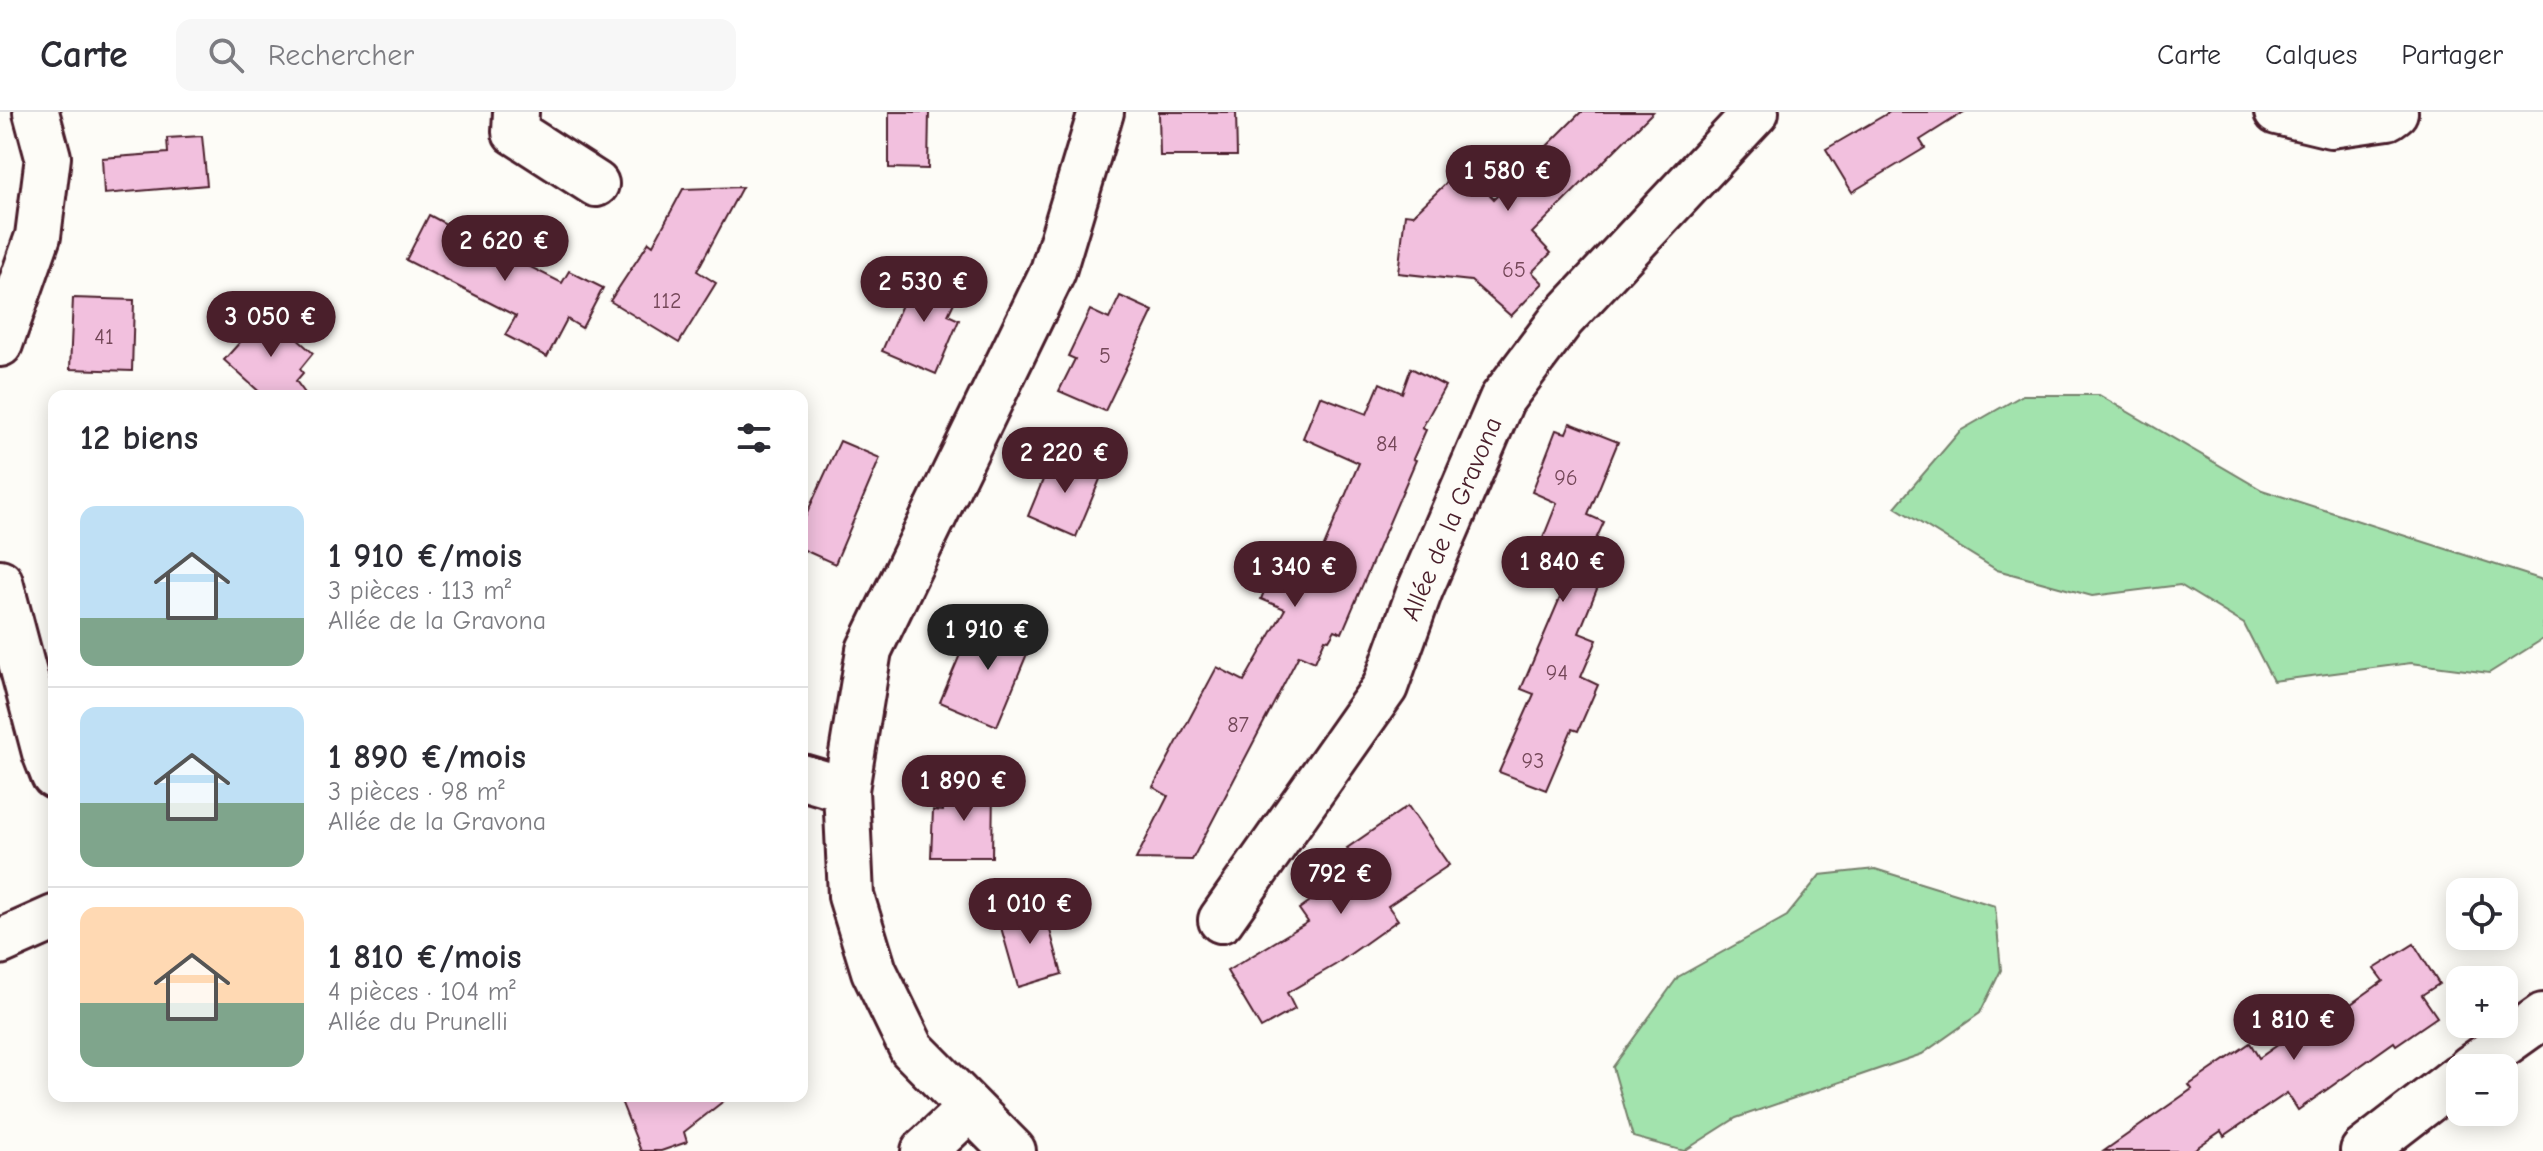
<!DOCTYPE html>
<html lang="fr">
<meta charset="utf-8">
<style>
:root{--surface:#fff;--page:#f7f7f7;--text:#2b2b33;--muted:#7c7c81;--line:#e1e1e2;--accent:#4a1f2b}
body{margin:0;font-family:"Comic Neue",sans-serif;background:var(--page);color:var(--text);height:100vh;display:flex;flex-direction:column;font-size:30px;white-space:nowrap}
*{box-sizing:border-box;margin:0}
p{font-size:26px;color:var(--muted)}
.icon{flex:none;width:44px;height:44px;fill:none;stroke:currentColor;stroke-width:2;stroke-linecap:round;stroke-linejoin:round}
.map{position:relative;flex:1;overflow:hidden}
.side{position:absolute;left:48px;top:278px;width:760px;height:712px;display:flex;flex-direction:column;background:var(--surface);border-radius:16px;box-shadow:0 4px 20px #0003}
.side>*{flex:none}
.tools{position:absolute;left:2446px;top:766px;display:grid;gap:16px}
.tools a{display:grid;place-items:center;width:72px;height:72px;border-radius:16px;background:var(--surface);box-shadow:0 4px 20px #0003;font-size:40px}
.price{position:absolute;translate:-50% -68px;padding:0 18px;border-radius:28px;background:var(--accent);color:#fff;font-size:26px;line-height:52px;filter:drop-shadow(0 2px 4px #0008)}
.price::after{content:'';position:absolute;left:50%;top:48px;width:24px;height:18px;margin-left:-12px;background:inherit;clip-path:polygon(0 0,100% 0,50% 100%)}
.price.active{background:#222;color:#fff}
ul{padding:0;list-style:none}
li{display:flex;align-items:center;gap:24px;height:200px;padding:0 32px}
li+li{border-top:2px solid var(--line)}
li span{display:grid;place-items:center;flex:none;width:224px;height:160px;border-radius:16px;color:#555}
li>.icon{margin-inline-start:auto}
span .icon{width:96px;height:96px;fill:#fffc;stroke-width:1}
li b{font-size:34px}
h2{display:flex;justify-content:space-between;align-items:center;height:96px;padding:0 32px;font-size:34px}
header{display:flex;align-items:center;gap:48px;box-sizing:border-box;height:112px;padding:0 40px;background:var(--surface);border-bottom:2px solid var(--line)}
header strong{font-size:38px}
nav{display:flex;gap:44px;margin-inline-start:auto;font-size:28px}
.search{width:560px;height:72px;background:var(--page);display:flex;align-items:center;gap:20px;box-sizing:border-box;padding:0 28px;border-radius:16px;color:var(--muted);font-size:30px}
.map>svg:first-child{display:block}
</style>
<header>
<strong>Carte</strong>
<div class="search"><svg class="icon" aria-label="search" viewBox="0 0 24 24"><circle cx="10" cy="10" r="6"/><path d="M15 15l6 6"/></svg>Rechercher</div>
<nav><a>Carte</a><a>Calques</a><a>Partager</a></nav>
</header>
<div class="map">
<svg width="2543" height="1039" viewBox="0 0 2543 1039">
<rect width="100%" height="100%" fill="#fdfcf7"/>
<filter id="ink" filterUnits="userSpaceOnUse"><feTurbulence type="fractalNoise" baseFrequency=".0125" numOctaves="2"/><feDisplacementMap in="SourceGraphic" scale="16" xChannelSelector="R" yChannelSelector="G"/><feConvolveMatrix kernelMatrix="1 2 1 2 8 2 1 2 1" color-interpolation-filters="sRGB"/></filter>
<g filter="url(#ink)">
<g fill="#a2e3ad" stroke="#76816c" stroke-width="2">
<path d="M2023 283H2099L2262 378 2543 468V527L2489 561 2411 551 2273 569 2244 512 2180 473 2092 484 1997 458 1895 395 1960 319Z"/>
<path d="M1875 757 1995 794 2001 858 1980 901 1922 942 1736 1006 1684 1039 1633 1025 1613 955 1678 865 1787 804 1820 763Z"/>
</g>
<g fill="#f2c0de" stroke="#4a1f2b" stroke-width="2">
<path d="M889 0H929L928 57 889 56Z"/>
<path d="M1159 0H1236L1237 44H1160Z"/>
<path d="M1581 0H1653L1532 121 1551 141 1532 160 1543 171 1511 204 1471 169 1398 161 1405 102 1413 103 1463 55 1494 87Z"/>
<path d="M1890 0H1964L1920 28 1925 36 1852 80 1826 37Z"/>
<path d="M202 24 207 73 104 82 102 46 168 41 167 26Z"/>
<path d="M742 75 697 159 716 171 679 231 610 189 649 130 653 133 683 77Z"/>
<path d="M429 103 463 121 466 114 493 127 489 134 562 171 569 159 603 176 582 216 567 207 547 245 505 223 516 204 406 148Z"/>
<path d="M916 160 960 178 948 203 959 208 936 262 882 239Z"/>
<path d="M1120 184 1153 199 1105 299 1059 279 1075 247 1068 244 1090 198 1109 207Z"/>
<path d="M73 186 134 188 132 259 70 257Z"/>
<path d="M267 200 313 241 300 257 303 261 296 269 307 284H264L224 248Z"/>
<path d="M1411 256 1445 274 1422 316 1426 318 1413 347 1416 348 1342 521 1335 518 1329 528 1325 527 1315 550 1299 543 1192 748 1136 747 1168 684 1153 675 1217 555 1244 569 1285 497 1261 487 1279 443 1306 455 1314 436 1322 439 1359 351 1303 326 1320 284 1367 302 1380 271 1402 281Z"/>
<path d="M1570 311 1618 330 1588 403 1604 410 1591 438 1610 445 1579 521 1597 528 1581 565 1598 573 1578 619 1572 617 1546 678 1499 660 1534 582 1521 577 1565 474 1529 461 1557 391 1532 380 1556 318 1566 321Z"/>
<path d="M840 329 880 346 835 452 802 437V412Z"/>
<path d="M1054 341 1103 360 1076 425 1028 404Z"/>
<path d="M988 505 1034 525 997 614 940 590 964 533 974 537Z"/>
<path d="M944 674 993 675 992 745H931L933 698 943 699Z"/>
<path d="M1408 694 1449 753 1388 794 1398 808 1335 853 1287 881 1295 897 1261 916 1227 859 1308 810 1299 797 1361 753 1347 736Z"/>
<path d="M1043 793 1062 862 1018 875 998 805Z"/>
<path d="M2414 832 2439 872 2422 883 2437 905 2396 933 2394 930 2298 998 2287 981 2224 1024 2221 1019 2192 1039H2104L2192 977 2189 973 2250 931 2259 946 2322 902 2327 909 2383 869 2374 857Z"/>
<path d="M619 984H730L684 1020 687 1030 661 1039H641Z"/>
</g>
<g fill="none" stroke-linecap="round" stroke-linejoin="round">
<defs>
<g id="minor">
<path d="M516 0 515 20 596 72"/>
<path d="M2277 0 2331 13 2388 5 2395 0"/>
<path d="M0 232 38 124 48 45 36 0"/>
<path d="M0 470 45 641 54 664"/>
<path d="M802 665 846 678"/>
<path d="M1221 808 1385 575 1420 478 1502 287 1562 207 1756 0"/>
<path d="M0 830 54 806"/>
<path d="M2470 956 2543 904"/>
<path d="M924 1039 969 997"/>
<path d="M1013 1039 912 937 874 859 851 784 846 678 869 538 1053 159 1101 0"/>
<path d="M2363 1039 2460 964"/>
</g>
</defs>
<use href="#minor" stroke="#4a1f2b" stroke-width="50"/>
<use href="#minor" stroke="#fdfcf7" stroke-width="44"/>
</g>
</g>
<g text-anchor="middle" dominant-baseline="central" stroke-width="7" stroke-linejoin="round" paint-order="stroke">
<g font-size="22" fill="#744758">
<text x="1514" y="158">65</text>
<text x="667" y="189">112</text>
<text x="104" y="225">41</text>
<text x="1105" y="244">5</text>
<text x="1387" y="332">84</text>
<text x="1566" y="366">96</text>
<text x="1557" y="561">94</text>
<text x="1238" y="613">87</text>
<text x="1533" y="649">93</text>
</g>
<g font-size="26" fill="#4a1f2b" stroke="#fdfcf7">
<text transform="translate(1452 407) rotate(-67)">Allée de la Gravona</text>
</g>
</g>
</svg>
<div class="tools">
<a><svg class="icon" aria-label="locate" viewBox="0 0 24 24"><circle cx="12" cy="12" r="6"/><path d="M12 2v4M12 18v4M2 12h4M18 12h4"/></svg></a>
<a>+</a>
<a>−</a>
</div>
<b class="price" style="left:1508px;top:101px">1 580 €</b>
<b class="price" style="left:505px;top:171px">2 620 €</b>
<b class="price" style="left:924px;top:212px">2 530 €</b>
<b class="price" style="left:271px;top:247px">3 050 €</b>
<b class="price" style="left:1065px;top:383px">2 220 €</b>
<b class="price" style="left:1563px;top:492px">1 840 €</b>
<b class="price" style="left:1295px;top:497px">1 340 €</b>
<b class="price active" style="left:988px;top:560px">1 910 €</b>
<b class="price" style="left:964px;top:711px">1 890 €</b>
<b class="price" style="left:1341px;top:804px">792 €</b>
<b class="price" style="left:1030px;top:834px">1 010 €</b>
<b class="price" style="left:2294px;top:950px">1 810 €</b>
<section class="side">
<h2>12 biens<svg class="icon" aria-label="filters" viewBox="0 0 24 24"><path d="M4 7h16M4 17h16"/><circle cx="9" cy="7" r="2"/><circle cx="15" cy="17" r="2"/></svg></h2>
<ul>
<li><span style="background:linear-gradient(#bfe0f5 70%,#7fa58c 0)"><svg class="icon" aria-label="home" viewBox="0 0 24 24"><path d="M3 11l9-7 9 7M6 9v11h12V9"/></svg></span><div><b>1 910 €/mois</b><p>3 pièces · 113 m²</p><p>Allée de la Gravona</p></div></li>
<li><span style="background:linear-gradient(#bfe0f5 60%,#7fa58c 0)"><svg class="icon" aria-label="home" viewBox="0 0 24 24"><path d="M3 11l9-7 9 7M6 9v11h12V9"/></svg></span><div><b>1 890 €/mois</b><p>3 pièces · 98 m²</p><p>Allée de la Gravona</p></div></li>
<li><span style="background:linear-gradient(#ffd9b3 60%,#7fa58c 0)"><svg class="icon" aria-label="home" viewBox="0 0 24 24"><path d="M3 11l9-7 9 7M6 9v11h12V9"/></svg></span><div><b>1 810 €/mois</b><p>4 pièces · 104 m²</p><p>Allée du Prunelli</p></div></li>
</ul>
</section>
</div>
